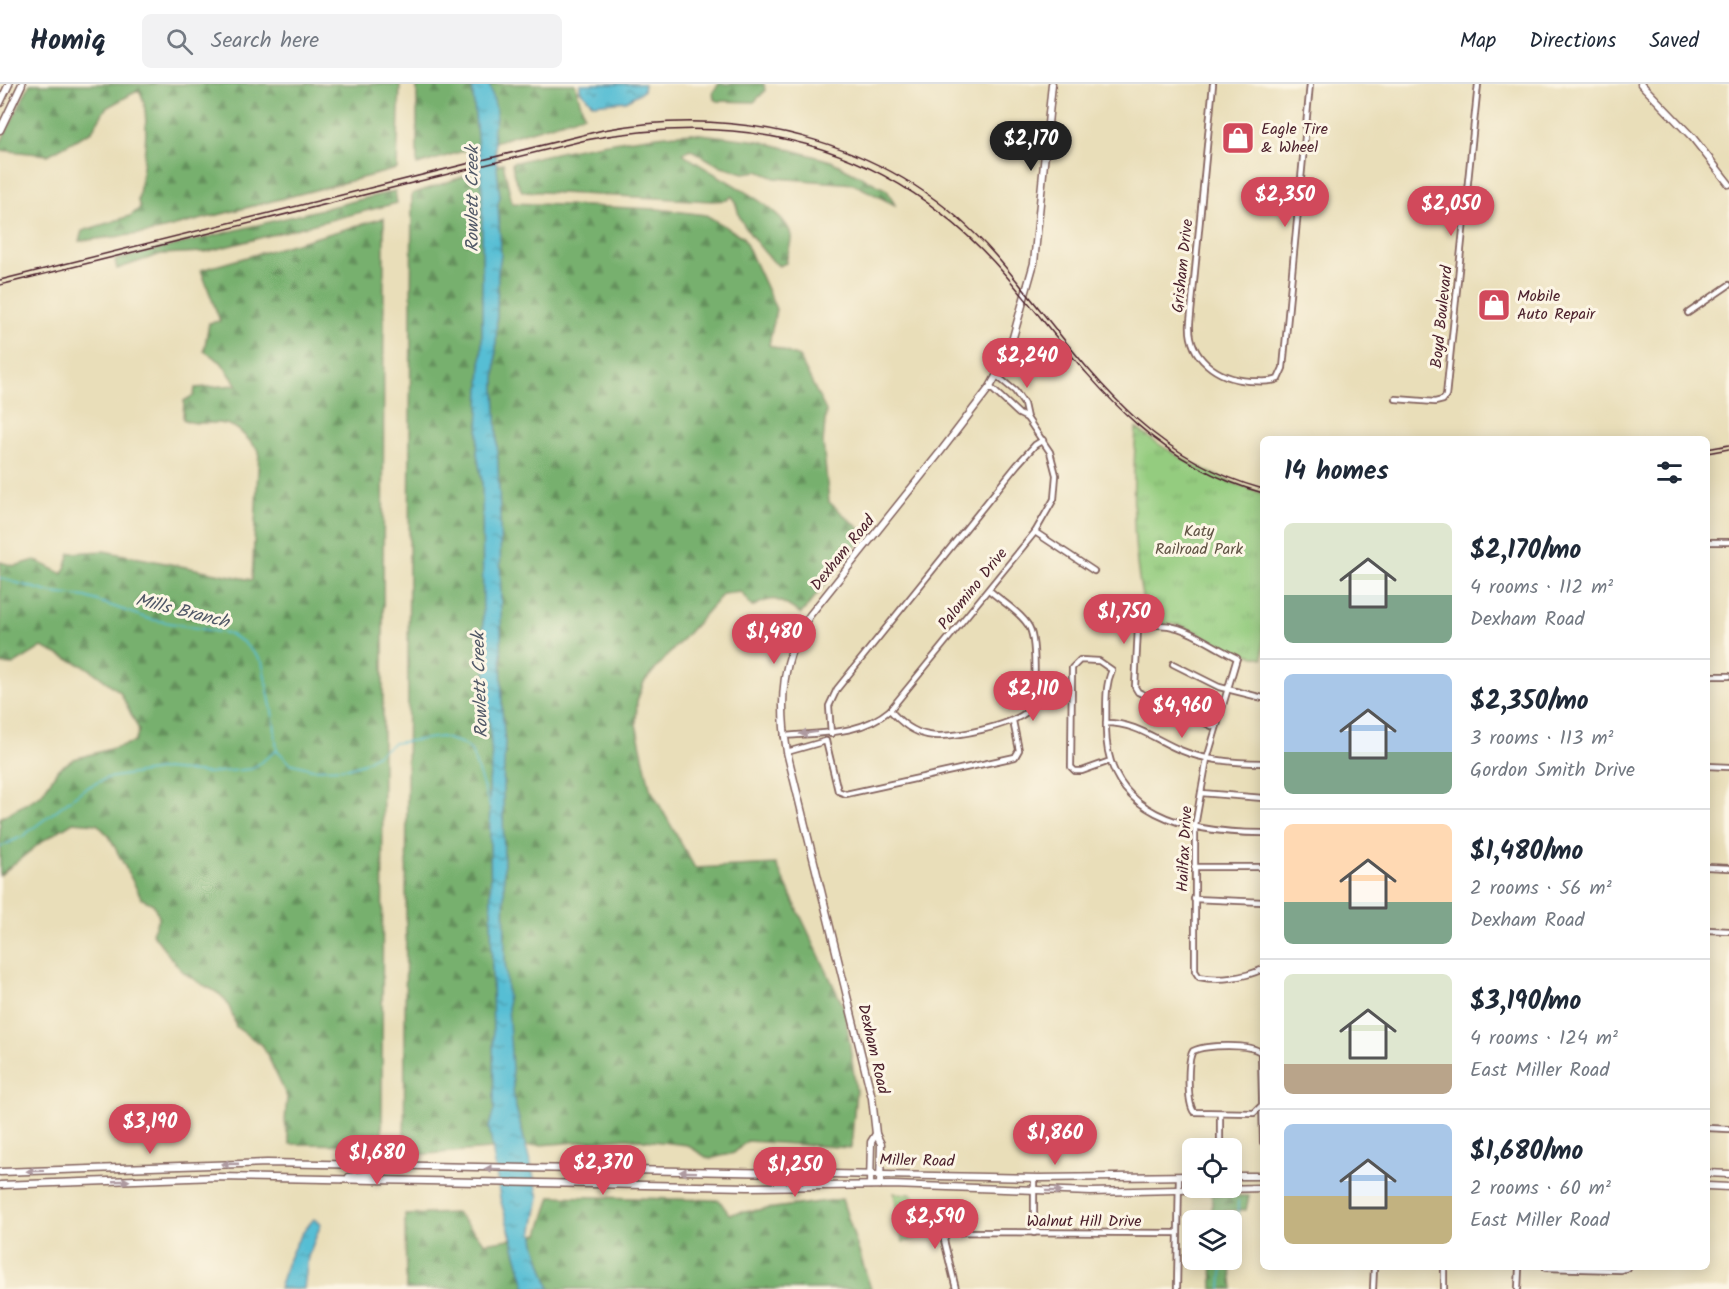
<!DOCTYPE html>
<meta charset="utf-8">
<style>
:root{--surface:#fff;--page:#f2f2f3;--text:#1f2937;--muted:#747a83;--line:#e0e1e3;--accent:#d1495b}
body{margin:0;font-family:Kalam,sans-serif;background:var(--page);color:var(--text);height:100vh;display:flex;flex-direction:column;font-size:22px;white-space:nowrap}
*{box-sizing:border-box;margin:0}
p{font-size:20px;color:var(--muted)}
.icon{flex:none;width:33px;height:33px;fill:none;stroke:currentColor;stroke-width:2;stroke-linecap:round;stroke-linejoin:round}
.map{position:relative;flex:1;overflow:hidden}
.sheet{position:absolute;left:1260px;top:352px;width:450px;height:834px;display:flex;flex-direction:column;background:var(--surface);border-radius:9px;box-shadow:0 3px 15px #0003}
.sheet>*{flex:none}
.controls{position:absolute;left:1182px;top:1054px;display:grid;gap:12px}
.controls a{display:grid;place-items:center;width:60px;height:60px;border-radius:9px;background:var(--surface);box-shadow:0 3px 15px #0003;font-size:30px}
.price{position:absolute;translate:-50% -51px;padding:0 14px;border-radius:21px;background:var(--accent);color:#fff;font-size:20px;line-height:39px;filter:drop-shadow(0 2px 3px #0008)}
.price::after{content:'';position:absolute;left:50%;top:36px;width:18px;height:14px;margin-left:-9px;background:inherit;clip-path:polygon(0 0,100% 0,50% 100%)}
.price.current{background:#222;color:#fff}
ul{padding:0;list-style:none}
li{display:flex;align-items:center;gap:18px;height:150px;padding:0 24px}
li+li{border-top:2px solid var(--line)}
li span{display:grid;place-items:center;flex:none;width:168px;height:120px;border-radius:9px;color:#555}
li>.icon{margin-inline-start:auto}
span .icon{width:72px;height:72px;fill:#fffc;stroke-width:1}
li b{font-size:26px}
h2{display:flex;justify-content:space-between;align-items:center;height:72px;padding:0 24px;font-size:26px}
header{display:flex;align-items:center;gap:36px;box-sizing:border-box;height:84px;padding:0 30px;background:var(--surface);border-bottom:2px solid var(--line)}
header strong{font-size:28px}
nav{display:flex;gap:33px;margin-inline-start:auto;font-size:21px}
.search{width:420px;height:54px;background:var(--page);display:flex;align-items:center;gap:15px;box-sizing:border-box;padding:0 21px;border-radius:9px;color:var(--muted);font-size:22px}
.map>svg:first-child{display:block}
</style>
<header>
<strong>Homiq</strong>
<div class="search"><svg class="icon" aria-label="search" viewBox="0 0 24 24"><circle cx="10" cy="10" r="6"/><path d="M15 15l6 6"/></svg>Search here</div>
<nav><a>Map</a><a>Directions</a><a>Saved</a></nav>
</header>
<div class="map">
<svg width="1729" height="1205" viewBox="0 0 1729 1205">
<defs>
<pattern id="grass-tufts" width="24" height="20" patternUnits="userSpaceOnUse" patternTransform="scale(1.5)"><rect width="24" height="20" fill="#94cc7f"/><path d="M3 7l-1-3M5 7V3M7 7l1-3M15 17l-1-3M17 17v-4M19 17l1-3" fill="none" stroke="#81af6e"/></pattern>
<pattern id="forest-firs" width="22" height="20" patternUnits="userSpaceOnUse" patternTransform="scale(1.5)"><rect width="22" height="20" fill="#77b06e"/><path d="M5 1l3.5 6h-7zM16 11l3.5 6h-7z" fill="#648f5b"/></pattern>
<pattern id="water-ripples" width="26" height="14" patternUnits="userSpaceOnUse" patternTransform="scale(1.5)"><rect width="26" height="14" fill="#57bed4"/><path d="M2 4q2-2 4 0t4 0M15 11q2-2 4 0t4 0" fill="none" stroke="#4a9aac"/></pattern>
</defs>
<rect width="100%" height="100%" fill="#fcf5e5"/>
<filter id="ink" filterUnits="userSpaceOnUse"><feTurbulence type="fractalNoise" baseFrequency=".0167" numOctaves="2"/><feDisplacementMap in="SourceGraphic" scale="12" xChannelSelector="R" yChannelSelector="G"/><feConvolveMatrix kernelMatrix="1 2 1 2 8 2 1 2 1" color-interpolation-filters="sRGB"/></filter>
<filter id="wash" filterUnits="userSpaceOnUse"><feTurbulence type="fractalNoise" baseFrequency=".008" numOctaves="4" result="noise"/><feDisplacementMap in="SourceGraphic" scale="24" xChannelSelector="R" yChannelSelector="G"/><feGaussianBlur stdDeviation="1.35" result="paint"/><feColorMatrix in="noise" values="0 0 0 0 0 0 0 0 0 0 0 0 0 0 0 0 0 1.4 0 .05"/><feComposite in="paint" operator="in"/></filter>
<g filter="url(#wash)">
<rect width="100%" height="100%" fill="#e9deb9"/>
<g fill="url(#grass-tufts)" stroke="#6f7655" stroke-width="1.5">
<path d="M1136 344C1175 374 1217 394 1263 410V574L1215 562 1196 548 1179 541 1148 538C1131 476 1132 407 1136 344Z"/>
<path d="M894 1109 911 1110 934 1138 931 1144 934 1150 903 1158Z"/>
</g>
<g fill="url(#forest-firs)" stroke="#60684c" stroke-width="1.5">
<path d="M30 0H400L397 85 148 149 79 157 82 147 130 132 140 124 138 117C142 90 153 29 139 6L106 24 92 47 48 71 0 66V60Z"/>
<path d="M417 0H575L584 31 417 81Z"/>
<path d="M719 0H764L765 7 754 18 718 17 714 15 713 8Z"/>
<path d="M692 49 760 57 831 77 887 106 895 121 854 100 775 94 758 87 744 89 718 81 690 65 683 69C703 88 796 126 791 156 790 164 787 171 786 179L779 182C768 175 746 146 740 134 737 126 737 119 732 112L727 116 712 117 522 107 514 92 512 79C572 64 630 53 692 49Z"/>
<path d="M503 79 512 119 658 125 706 131 743 153 776 225 769 261 799 273 826 327 823 359 829 418 866 450 801 530C778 516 777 509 752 523L741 508 723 510 644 598 637 617 636 640 650 704 695 784 776 780 845 926 856 1006 851 1064 747 1057 734 1069 709 1075 687 1061 627 1054 404 1072 412 110Z"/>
<path d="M395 107 397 119 205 168 161 170 117 185 115 176Z"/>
<path d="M384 134 382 1061 290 1060 285 1038 287 1013 263 962 236 943C225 900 214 912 186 890 173 880 163 862 152 849L159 833 153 820 142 815 109 752 97 740 73 738 44 756 0 791V734L41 711 58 685 74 675 135 658 139 646 120 608 88 584 42 563 13 581 0 580V478L15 482 35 476 63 490 70 469 104 467 252 496 259 367C252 360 243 348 234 343 216 334 198 344 183 335L184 317 194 311 195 304 237 301 221 278 204 267 209 239 220 237 201 186Z"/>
<path d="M1212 1111 1249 1112 1246 1126 1225 1127V1137H1212Z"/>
<path d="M551 1112 719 1116 729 1130 842 1115 871 1205H406L405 1131 456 1129 485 1159 539 1150Z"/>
<path d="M1212 1176H1230L1233 1205H1213Z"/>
</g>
<g fill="url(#water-ripples)" stroke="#506e80" stroke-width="1.5">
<path d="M472 0H489C493 12 500 32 493 44L500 113 498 120 501 171 498 189 495 303 500 430 502 626 505 658 503 704 505 875 514 1016 539 1113 533 1146 535 1159 550 1205H526L500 1114 489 1043 494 1025 489 697 492 676 483 553 482 397 477 370 482 256V106Z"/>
<path d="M580 0H644L643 7 626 17 593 20 580 6Z"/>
<path d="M314 1135 321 1140 308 1173 304 1205H279C286 1180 295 1154 314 1135Z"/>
</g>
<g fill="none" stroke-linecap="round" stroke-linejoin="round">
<g stroke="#57bed4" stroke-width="1.5">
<path d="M0 494 52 509 86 513 149 535 229 550 243 558 262 578 274 637 277 666 290 679 312 685 348 684 364 679 394 659 441 653 461 659 471 666 490 723"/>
<path d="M0 763 23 752 84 705 107 694 165 685 207 689 252 685 277 666"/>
<path d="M1232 1154 1237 1146 1238 1117"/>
<path d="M1221 1205 1223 1176"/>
</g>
</g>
</g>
<g filter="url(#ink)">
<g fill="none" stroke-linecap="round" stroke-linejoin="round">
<defs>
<g id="street">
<path d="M1213 0 1190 239C1188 274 1217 295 1250 297 1260 297 1269 299 1278 295L1283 284 1310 0"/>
<path d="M1688 229 1729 201"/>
<path d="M990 303 1019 330 1027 334"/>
<path d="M1396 315 1435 318 1443 316 1446 312 1478 0"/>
<path d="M1035 448 1094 487"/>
<path d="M1707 458H1729"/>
<path d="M1173 580 1219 603 1263 614"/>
<path d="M1707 592H1729"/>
<path d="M890 626C900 638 913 648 928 651 951 655 1014 642 1030 625 1036 612 1037 553 1028 541 1019 527 1001 517 989 506"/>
<path d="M1106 639C1136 639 1154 655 1180 666 1206 677 1235 679 1263 679"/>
<path d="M1216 644 1138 608 1135 603 1138 544C1178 532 1203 558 1237 574L1207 675 1195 742V887L1199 893C1219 897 1244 894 1263 885"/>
<path d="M831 650 829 622 837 605 1017 381 1035 361 1043 356"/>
<path d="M784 652C822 648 859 652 890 626L1035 448 1054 415 1056 391 1050 368 1027 334 1024 320 1015 307 997 292"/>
<path d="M826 657 838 707 846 710 1015 673 1019 666 1013 637"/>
<path d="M787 668 826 657"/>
<path d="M1110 677 1082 687H1075L1071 683 1072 584 1080 576 1099 577 1112 586C1104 604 1107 622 1106 641 1104 732 1189 749 1263 749"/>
<path d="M1707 682 1729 683"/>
<path d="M1201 709 1263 714"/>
<path d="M1194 783H1263"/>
<path d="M1707 783 1729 784"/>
<path d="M1194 815 1263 818"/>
<path d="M1707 846 1729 847"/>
<path d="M1262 1021 1254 1029 1194 1028C1187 1020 1187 976 1193 967 1205 961 1252 959 1261 969L1263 1058"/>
<path d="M1707 1044 1729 1045"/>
<path d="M1220 1065V1029"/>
<path d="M1034 1149V1094"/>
<path d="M1546 1184 1620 1186 1628 1184"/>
<path d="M956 1205 944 1156 948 1148 1178 1149"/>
<path d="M1177 1205 1179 1092"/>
<path d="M1373 1205 1374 1184"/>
<path d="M1444 1205V1184"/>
<path d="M1518 1205 1519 1184"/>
</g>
<g id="secondary">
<path d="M1641 0 1693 54 1729 100"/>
<path d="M0 19 9 0"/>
<path d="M0 46 22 0"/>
<path d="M0 1088 267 1079 1040 1094 1192 1092"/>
<path d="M1707 1089 1729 1090"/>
<path d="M1232 1092H1263"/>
<path d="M349 1093 382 1089 389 1082"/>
<path d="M0 1101 217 1093 748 1103 892 1101 1091 1108 1263 1104"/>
<path d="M870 1101 871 1058 876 1050"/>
<path d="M880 1101 881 1060 876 1050 872 1014 787 668C779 618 781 573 810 531L941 367 990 303 1008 271 1034 179 1052 0"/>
<path d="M1707 1102 1729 1103"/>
</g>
</defs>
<use href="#street" stroke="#82625d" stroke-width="8"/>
<use href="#secondary" stroke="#82625d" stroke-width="9"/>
<use href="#street" stroke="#fff" stroke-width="4.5"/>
<use href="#secondary" stroke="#fff" stroke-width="6"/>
<g stroke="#4a1f2b" stroke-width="1.5">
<path d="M0 196 603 46C746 19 897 59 995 171 1078 266 1132 369 1263 405"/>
<path d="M1707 365 1729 361"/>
</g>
<g stroke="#4a1f2b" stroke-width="1.5">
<path d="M0 201 586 56C752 24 896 62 1008 194 1084 284 1141 376 1263 409"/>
<path d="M1707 369 1729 365"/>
</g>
</g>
<defs><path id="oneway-solid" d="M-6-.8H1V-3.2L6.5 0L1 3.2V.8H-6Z" transform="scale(1.5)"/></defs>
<g fill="#ae9aa0">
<use href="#oneway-solid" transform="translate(808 649) rotate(172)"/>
<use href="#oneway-solid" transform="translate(230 1080) rotate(178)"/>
<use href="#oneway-solid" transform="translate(493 1085) rotate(-179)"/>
<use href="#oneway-solid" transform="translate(35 1087) rotate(178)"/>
<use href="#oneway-solid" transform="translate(688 1088) rotate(-179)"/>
<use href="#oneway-solid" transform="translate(121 1097) rotate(-2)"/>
<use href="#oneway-solid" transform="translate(1054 1107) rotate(1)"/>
</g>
</g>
<defs>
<symbol id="shop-square" viewBox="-11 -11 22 22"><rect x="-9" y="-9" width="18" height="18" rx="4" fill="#d1495b" stroke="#fcf5e5"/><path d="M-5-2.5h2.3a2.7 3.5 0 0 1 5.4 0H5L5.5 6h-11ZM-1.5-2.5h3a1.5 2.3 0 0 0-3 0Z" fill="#fff"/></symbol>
</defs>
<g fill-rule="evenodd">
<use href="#shop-square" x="1219" y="35" width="38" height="38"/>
<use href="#shop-square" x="1475" y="202" width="38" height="38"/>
</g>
<g text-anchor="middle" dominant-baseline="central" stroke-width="6" stroke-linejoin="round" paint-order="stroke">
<g font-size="16" fill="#4a1f2b" stroke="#fcf5e5" text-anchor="start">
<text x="1261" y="45">Eagle Tire<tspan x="1261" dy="18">&amp; Wheel</tspan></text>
<text x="1517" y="212">Mobile<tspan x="1517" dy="18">Auto Repair</tspan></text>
</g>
<g font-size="16" fill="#4a1f2b" stroke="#fcf5e5">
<text transform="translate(1183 182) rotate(-84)">Grisham Drive</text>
<text transform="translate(1442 233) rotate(-84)">Boyd Boulevard</text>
<text transform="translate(843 469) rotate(-51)">Dexham Road</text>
<text transform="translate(973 505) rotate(-51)">Palomino Drive</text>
<text transform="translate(1185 765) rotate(-87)">Hailfax Drive</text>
<text transform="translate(873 965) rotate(77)">Dexham Road</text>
<text transform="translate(917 1077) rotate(1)">Miller Road</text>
<text x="1084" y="1137">Walnut Hill Drive</text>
</g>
<g font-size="16" fill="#605344" stroke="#fcf5e5">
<text x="1199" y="447">Katy<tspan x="1199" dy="18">Railroad Park</tspan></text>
</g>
<g font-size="18" font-style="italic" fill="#4f5766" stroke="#fcf5e5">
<text transform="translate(473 115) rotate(-90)">Rowlett Creek</text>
<text transform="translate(182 528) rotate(14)">Mills Branch</text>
<text transform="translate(481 601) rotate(-92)">Rowlett Creek</text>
</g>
</g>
</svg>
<div class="controls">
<a><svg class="icon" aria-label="locate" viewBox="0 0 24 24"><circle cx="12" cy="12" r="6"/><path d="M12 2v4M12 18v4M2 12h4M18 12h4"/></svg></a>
<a><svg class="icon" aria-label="layers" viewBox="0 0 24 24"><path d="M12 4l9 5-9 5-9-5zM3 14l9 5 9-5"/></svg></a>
</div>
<b class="price current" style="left:1031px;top:88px">$2,170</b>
<b class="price" style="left:1285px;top:144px">$2,350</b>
<b class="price" style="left:1451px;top:153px">$2,050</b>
<b class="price" style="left:1027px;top:305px">$2,240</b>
<b class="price" style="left:1124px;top:561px">$1,750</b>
<b class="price" style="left:774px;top:581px">$1,480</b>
<b class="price" style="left:1033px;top:638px">$2,110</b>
<b class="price" style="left:1182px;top:655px">$4,960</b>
<b class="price" style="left:150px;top:1071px">$3,190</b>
<b class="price" style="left:1055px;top:1082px">$1,860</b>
<b class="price" style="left:377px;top:1102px">$1,680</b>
<b class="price" style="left:603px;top:1112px">$2,370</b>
<b class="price" style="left:795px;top:1114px">$1,250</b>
<b class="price" style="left:935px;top:1166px">$2,590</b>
<section class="sheet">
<h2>14 homes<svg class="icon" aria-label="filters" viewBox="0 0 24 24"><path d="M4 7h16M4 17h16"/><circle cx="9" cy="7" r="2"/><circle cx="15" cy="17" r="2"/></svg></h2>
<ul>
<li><span style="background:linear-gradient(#dfe7d0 60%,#7fa58c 0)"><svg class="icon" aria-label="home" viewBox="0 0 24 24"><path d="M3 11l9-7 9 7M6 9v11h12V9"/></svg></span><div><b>$2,170/mo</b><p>4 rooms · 112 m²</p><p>Dexham Road</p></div></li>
<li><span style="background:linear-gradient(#a9c7e8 65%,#7fa58c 0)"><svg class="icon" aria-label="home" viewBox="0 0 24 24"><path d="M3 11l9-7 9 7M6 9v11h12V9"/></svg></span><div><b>$2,350/mo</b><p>3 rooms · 113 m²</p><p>Gordon Smith Drive</p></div></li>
<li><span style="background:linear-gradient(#ffd9b3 65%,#7fa58c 0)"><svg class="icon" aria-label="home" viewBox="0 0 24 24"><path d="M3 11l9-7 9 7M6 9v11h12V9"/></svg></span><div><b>$1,480/mo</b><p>2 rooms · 56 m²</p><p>Dexham Road</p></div></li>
<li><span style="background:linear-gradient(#dfe7d0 75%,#b9a48a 0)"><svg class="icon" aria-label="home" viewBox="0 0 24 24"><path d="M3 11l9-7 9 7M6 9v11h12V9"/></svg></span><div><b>$3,190/mo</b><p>4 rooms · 124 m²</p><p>East Miller Road</p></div></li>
<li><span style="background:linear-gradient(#a9c7e8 60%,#c2b280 0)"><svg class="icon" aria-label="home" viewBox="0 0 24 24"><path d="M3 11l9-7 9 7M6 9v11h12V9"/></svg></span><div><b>$1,680/mo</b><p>2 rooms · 60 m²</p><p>East Miller Road</p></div></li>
</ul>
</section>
</div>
